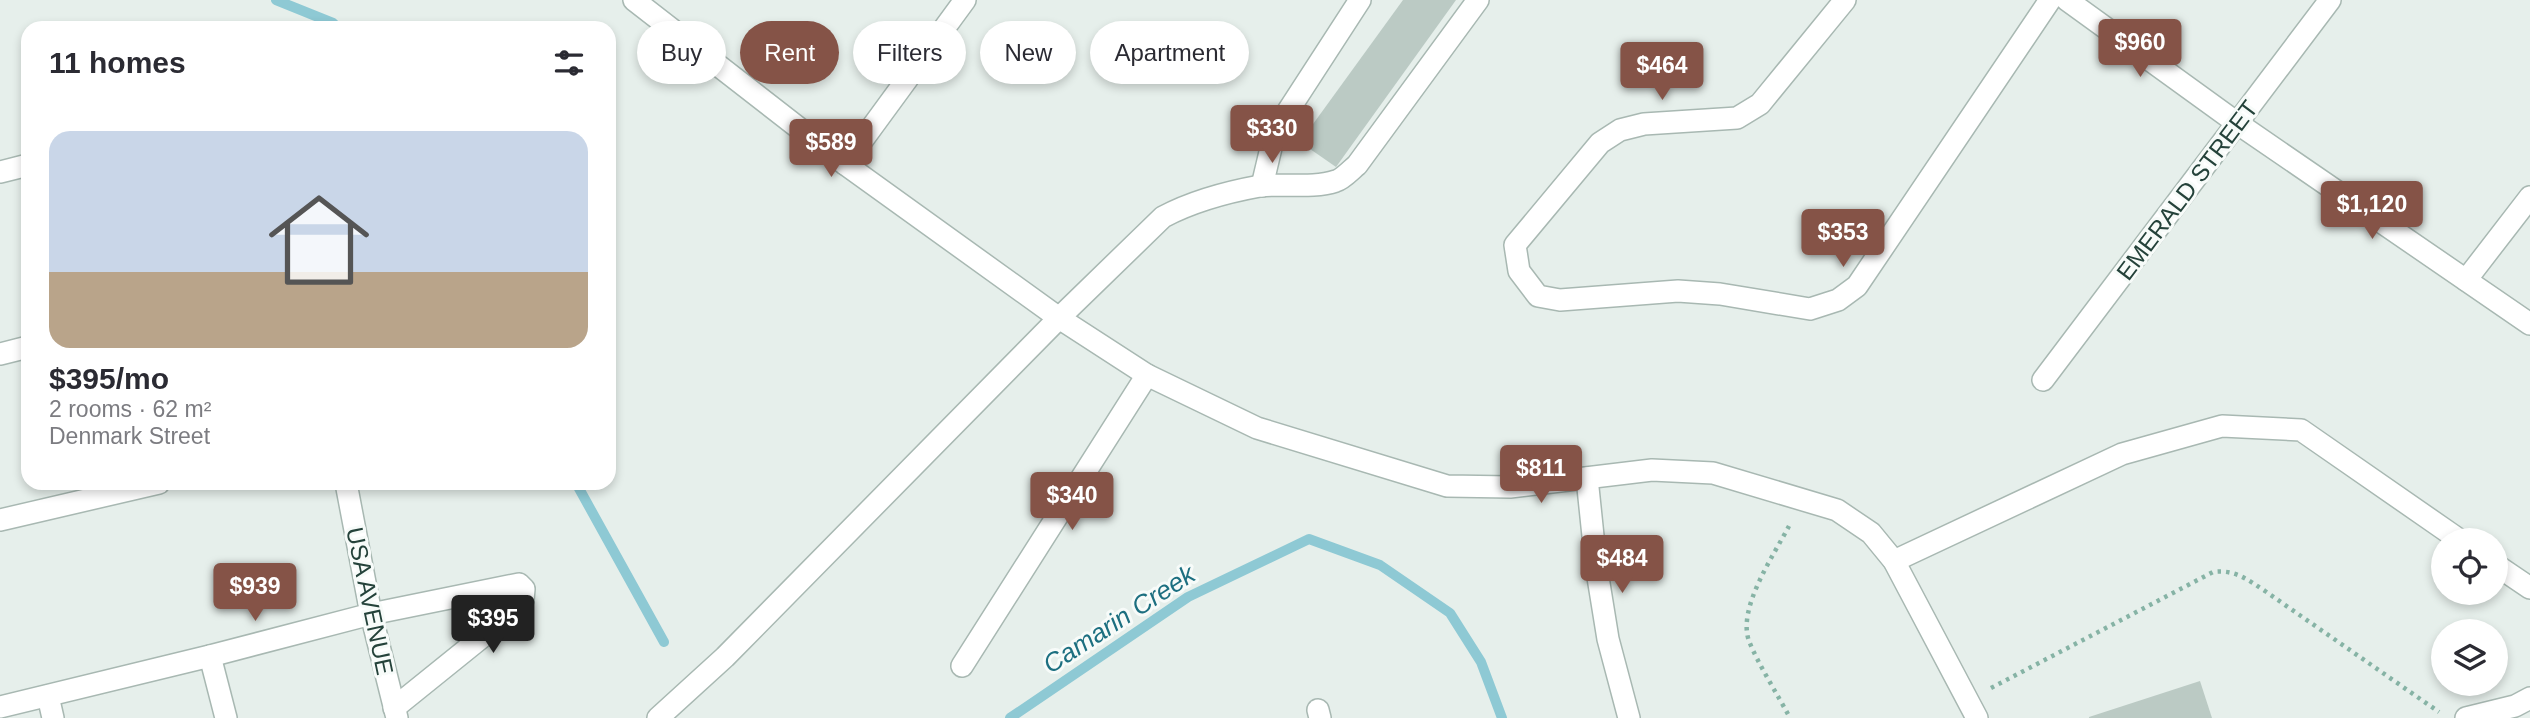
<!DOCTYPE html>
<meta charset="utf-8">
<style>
:root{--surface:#fff;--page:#f2f2f3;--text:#2b2b33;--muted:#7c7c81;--line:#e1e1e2;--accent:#855347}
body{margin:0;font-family:Helvetica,sans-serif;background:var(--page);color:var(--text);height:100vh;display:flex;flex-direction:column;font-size:26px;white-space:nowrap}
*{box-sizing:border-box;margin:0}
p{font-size:23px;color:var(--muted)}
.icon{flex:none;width:38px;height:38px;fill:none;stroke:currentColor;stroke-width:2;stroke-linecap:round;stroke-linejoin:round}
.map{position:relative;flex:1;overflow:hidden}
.details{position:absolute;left:21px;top:21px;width:595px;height:469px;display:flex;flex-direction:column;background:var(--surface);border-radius:21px;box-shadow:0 4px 10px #0003}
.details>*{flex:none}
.top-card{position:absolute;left:637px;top:21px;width:665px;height:63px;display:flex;gap:14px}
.fabs{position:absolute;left:2431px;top:528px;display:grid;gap:14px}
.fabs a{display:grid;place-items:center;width:77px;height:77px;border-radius:50%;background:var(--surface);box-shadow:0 4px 10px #0003;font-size:35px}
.price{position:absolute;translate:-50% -60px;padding:0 16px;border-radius:7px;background:var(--accent);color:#fff;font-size:23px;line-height:46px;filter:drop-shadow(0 2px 4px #0008)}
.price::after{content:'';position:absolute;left:50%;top:42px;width:21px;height:16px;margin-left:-10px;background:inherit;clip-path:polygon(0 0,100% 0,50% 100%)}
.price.selected{background:#222;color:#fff}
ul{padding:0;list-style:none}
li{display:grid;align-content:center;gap:14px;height:371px;padding:0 28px}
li+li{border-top:2px solid var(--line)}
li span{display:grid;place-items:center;height:217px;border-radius:21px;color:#555}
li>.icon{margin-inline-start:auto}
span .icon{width:126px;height:126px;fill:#fffc;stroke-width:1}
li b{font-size:30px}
h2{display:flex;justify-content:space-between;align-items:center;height:84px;padding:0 28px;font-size:30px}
.pill{padding:0 24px;border-radius:32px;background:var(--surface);box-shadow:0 4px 10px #0003;font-size:24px;line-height:63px}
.pill.selected{background:var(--accent);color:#fff}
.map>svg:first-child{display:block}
</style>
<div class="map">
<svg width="2530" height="718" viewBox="0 0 2530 718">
<rect width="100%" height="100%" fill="#e6efeb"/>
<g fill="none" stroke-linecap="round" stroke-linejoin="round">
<g stroke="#8ec9d4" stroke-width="10">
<path d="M276 0 333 23 338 28"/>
<path d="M576 483 664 642"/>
<path d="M1010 718 1188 597 1309 539 1380 565 1450 613 1481 662 1502 718"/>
</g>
</g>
<g fill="#bbcac4">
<path d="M1403 0H1456L1336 167 1300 142Z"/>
<path d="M2200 681 2212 718H2089V717Z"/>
</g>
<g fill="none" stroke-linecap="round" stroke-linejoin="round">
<defs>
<g id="minor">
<path d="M634 0 845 164 1059 318 1147 375 1257 428 1447 486 1510 487 1652 470 1713 473 1837 510 1871 533 1894 561 1977 718"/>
<path d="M1845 0 1760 104 1737 118 1644 124 1620 130 1600 143 1515 245 1519 271 1538 296 1560 300 1678 291 1720 294 1810 309 1838 300 1857 286 2050 0"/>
<path d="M2067 0 2237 123 2530 324"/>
<path d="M845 164 965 0"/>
<path d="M0 172 28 165"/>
<path d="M1262 186 1275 131 1360 0"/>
<path d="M2466 280 2530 197"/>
<path d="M0 354 28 347"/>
<path d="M2043 380 2330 0"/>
<path d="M1587 478 1596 565 1608 639 1629 718"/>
<path d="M346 483 371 614 397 718"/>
<path d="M0 520 159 483"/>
<path d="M1894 561 2122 454 2222 426 2301 430 2461 541"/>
<path d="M2496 565 2530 588"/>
<path d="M210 656 226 718"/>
<path d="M962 666 1147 375"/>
<path d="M48 696 53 718"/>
<path d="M0 707 210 656 371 614 519 584 524 589 523 600 518 608 394 708"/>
<path d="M1318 710 1320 718"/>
<path d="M658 718 725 657 1059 318 1163 217C1193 201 1227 192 1260 186 1285 183 1312 189 1336 181 1343 179 1351 170 1357 165L1478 0"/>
<path d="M2466 718 2515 706 2530 698"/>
</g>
</defs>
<use href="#minor" stroke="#a8b8b2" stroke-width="24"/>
<g stroke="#86b3a5" stroke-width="4.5" stroke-dasharray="3.5 5" stroke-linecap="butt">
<path d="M1789 526C1774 555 1737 608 1749 641 1758 664 1778 695 1790 718"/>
<path d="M1991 688 2213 572C2235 569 2248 580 2265 591L2439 712"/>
</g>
<use href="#minor" stroke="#fff" stroke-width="21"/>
</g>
<g text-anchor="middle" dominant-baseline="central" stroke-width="6" stroke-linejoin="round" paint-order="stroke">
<g font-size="24" fill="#24423a" stroke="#f7fbf9">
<text transform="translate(2187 190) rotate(-53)">EMERALD STREET</text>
<text transform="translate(370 601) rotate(78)">USA AVENUE</text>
</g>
<g font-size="26" font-style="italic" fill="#1c6f80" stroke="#f7fbf9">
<text transform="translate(1119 619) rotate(-33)">Camarin Creek</text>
</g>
</g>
</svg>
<div class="fabs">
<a><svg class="icon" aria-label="locate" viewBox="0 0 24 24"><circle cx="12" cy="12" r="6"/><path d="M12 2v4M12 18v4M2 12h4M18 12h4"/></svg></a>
<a><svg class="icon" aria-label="layers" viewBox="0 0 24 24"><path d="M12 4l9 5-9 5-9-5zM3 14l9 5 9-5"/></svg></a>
</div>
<b class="price" style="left:2140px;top:79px">$960</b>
<b class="price" style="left:1662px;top:102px">$464</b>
<b class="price" style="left:1272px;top:165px">$330</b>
<b class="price" style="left:831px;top:179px">$589</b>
<b class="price" style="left:2372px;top:241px">$1,120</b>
<b class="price" style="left:1843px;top:269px">$353</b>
<b class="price" style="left:1541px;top:505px">$811</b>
<b class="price" style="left:1072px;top:532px">$340</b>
<b class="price" style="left:1622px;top:595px">$484</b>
<b class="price" style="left:255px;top:623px">$939</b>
<b class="price selected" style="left:493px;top:655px">$395</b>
<div class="top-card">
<a class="pill">Buy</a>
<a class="pill selected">Rent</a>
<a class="pill">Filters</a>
<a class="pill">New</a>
<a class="pill">Apartment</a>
</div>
<section class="details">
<h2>11 homes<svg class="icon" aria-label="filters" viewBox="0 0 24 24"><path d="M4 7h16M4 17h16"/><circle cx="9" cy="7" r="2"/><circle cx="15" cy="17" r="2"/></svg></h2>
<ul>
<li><span style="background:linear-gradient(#c9d6e8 65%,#b9a48a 0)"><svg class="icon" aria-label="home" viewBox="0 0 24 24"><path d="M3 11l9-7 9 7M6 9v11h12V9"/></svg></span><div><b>$395/mo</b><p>2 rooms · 62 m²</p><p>Denmark Street</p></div></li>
</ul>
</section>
</div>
